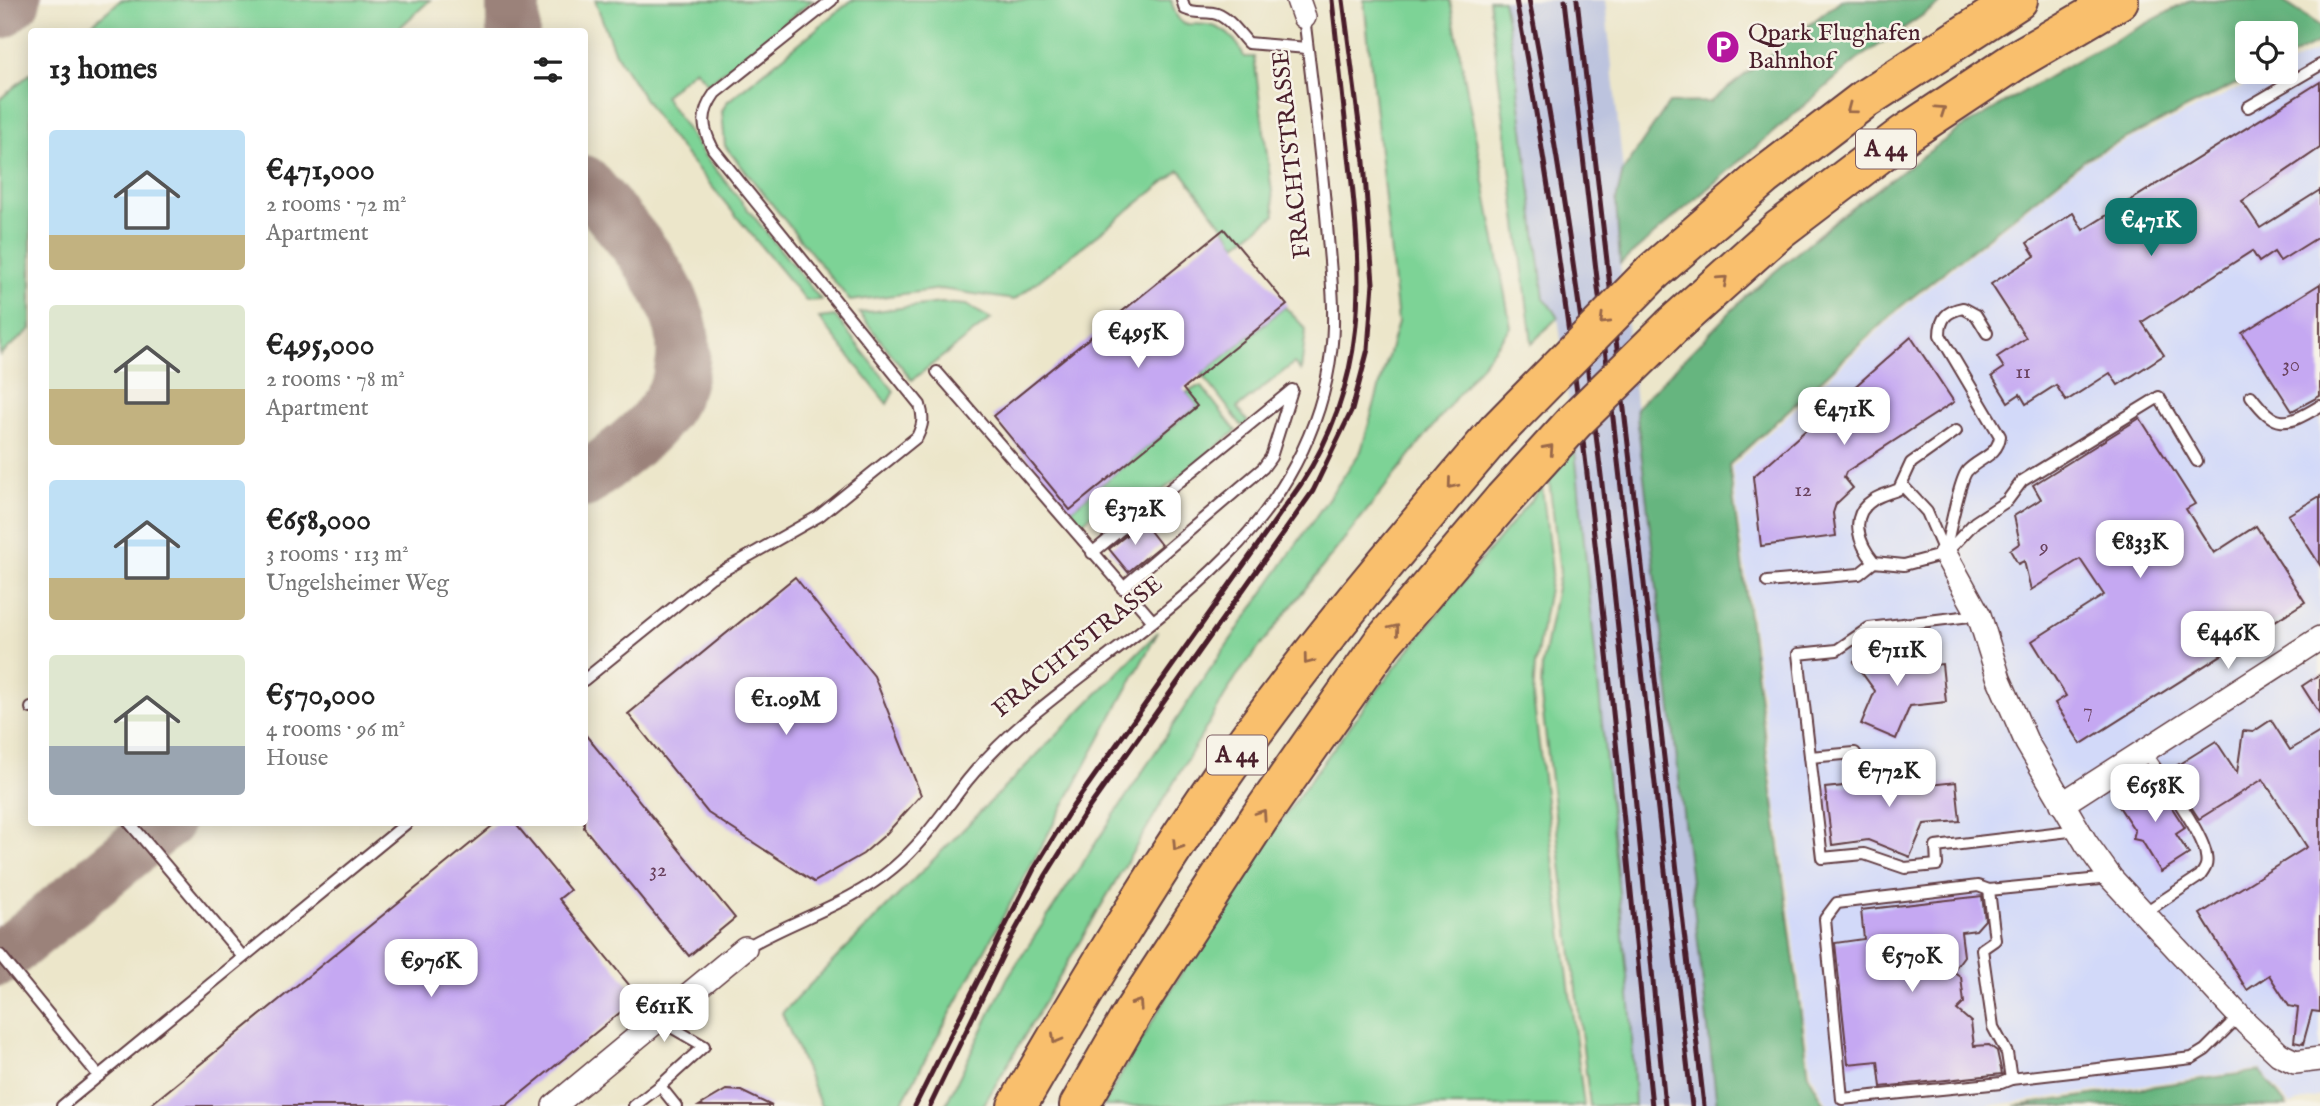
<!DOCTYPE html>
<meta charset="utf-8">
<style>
:root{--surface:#fff;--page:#f2f2f2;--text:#222;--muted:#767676;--accent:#0f766e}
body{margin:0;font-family:"IM FELL English",serif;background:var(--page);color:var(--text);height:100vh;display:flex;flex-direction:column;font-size:26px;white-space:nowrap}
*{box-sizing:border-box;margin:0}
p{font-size:23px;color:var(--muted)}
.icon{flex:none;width:38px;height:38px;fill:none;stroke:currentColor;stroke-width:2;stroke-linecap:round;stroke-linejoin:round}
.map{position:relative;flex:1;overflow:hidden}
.sheet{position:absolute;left:28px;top:28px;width:560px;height:798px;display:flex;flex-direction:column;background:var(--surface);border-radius:7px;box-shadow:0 4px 18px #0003}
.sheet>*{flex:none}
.fabs{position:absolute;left:2235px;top:21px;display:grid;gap:14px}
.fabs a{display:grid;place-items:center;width:63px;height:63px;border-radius:7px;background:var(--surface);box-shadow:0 4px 18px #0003;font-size:35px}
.price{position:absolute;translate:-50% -60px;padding:0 16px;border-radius:14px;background:#fff;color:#222;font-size:23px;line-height:46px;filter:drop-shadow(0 2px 4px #0008)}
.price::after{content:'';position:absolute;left:50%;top:42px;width:21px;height:16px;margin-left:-10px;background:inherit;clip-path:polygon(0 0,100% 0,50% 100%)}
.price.on{background:var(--accent);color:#fff}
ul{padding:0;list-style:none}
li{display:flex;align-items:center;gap:21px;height:175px;padding:0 21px}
li span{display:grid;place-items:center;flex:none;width:196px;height:140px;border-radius:7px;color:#555}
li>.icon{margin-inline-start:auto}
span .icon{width:84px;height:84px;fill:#fffc;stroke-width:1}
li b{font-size:30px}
h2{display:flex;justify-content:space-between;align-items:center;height:84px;padding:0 21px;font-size:30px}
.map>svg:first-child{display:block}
</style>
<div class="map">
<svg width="2320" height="1106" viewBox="0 0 2320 1106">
<rect width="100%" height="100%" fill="#f7f3e8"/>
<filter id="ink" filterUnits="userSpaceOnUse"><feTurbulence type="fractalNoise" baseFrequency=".0143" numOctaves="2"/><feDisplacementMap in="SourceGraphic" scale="14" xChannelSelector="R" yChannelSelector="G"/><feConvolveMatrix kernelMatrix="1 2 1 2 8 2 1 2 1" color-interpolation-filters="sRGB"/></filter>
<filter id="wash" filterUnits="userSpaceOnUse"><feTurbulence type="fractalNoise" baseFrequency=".00686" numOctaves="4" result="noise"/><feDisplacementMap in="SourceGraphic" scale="28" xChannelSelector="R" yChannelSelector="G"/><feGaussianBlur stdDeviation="1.57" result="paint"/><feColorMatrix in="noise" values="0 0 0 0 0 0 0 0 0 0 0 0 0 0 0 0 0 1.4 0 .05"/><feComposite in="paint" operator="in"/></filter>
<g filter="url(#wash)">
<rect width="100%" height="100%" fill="#ece6ca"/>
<path fill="#d2d9f9" d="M2320 49V1096L2290 1105 2260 1069 1986 1106H1829L1812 1075 1732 467 1901 310 2088 160 2272 72H2286V66Z"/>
<path fill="#bcc3de" d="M1503 0H1605L1623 171 1616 201 1620 264 1717 1106H1635L1631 1016 1575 450 1558 317 1544 298 1515 65Z"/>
<g fill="#7dd396" stroke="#647960" stroke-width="2">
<path d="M121 0H430L396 31H83Z"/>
<path d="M595 0H813L708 84 695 69 664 96 704 155 821 300 806 301 662 126 614 51Z"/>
<path d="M852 0H1171C1180 35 1188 20 1213 26 1227 30 1240 44 1244 57H1254L1275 215 1237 244 1180 170 1014 300 941 289 850 301 725 146 722 111 727 102Z"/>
<path d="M1364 0H1450L1511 327 1236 677 983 1106H945L1008 977 1198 687 1361 451 1398 322Z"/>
<path d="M1489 0H1503L1515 65 1544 298 1558 317 1532 343Z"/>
<path d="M31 73V329L0 355V99Z"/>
<path d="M941 303 966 305 991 319 912 380 859 313Z"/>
<path d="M1285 307 1306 329 1301 371 1294 363 1237 408 1248 422 1242 426 1202 374Z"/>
<path d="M835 316 894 391 887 404 819 318Z"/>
<path d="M1197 387H1202L1236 431 1163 490 1152 494 1123 491 1080 524 1069 511 1197 406 1186 393Z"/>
<path d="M1575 450 1631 1016 1635 1106H1590L1541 697 1542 665 1560 572 1549 479Z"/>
<path d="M1542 487 1552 572 1535 665 1533 697 1584 1106H1103C1147 1029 1192 953 1241 879 1333 742 1436 613 1542 487Z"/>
<path d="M1158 632 900 1106H821L782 1013Z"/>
</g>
<g fill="#66b57f" stroke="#586a55" stroke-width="2">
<path d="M1841 0H1945L1857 60 1620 264 1616 201 1623 171 1669 103 1710 102Z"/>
<path d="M2191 0H2281L2320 26V42L2286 59V33H2247V72H2260L2087 158 1900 307 1729 465 1809 1076 1826 1106H1717L1636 408 1745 297 1838 218 1960 129 2077 60Z"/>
<path d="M2260 1071 2287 1106H2015Z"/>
</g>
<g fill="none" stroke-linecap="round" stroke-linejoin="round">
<g stroke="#9b827a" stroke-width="54">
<path d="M0 12 14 0"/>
<path d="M513 32V0"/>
<path d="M584 182C639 249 731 333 654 422 634 444 608 462 584 481"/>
<path d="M0 959 167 822"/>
</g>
</g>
<g id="blocks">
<g fill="#c5a8f2">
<path d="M2320 82V148L2242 201 2260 228 2320 190V236L2280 261 2274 252 2259 262 2252 251 2142 322 2164 355 2118 385 2110 373 2066 401 2056 385 2026 404 2020 394 2008 402 1992 376 2004 368 1997 357 2026 338 1991 284 2035 256 2027 243 2073 213 2083 230Z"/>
<path d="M1224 229 1287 305 1183 389 1197 406 1070 510 993 416Z"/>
<path d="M2320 284V396L2292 411 2242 333Z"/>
<path d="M1911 337 1954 402 1846 472 1844 477 1853 488 1836 504 1833 513 1836 536 1761 546 1753 477Z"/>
<path d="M2140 418 2195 504 2186 509 2214 553 2256 526 2305 602 2081 744 2055 703 2066 696 2032 641 2104 595 2080 559 2031 590 2024 561 2018 564 2010 550 2020 543 2014 516 2041 499 2033 485Z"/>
<path d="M2320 496V565L2288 515Z"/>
<path d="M1143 522 1161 545 1128 572 1109 549Z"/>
<path d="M795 577 874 676 921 795 886 834 863 854 814 882 708 813 628 714Z"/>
<path d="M1884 639 1906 668 1942 664 1946 702 1910 706 1896 739 1861 724 1875 691 1854 662Z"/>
<path d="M2320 674V714L2302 686Z"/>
<path d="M2271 720 2290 750 2320 732V1012L2312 1011 2303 1044 2294 1042 2298 1008 2289 1006 2269 975 2247 990 2200 914 2307 847 2263 779 2199 819 2168 771 2216 741 2237 773 2243 731 2253 732Z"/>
<path d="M584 733 735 918 689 956 584 828Z"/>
<path d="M1899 758 1920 786 1956 782 1960 821 1924 824 1910 857 1868 840 1832 845 1825 788 1863 784Z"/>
<path d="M2154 780 2185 828 2176 834 2189 854 2161 872 2142 841 2133 839 2135 831 2116 802Z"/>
<path d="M497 822H514L570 890 559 899 639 997 506 1106H149Z"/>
<path d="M1982 896 1985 920 1976 930 1961 932 1964 956 1953 971 1961 977 1964 1003 1957 1010 1971 1022 1974 1046 1989 1045 1997 1051 2002 1074 1881 1087 1878 1061 1848 1064 1835 943 1864 939 1861 910Z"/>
<path d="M726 1090 741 1091 772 1106H699Z"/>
</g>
</g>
</g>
<g filter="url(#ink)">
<use href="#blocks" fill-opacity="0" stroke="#623d43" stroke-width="2"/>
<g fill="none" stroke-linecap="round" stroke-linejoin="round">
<defs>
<g id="lane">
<path d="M1182 0 1185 9C1196 14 1202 11 1213 13 1227 15 1239 33 1248 43L1307 48"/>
<path d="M2248 107 2320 65"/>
<path d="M937 372 1152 620"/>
<path d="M2251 396C2276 429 2285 427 2320 406"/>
<path d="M1903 486 1927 512 1945 554"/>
<path d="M1945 551C1949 536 1959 481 1967 471 1979 458 1998 456 2000 436L1940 335C1940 318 1947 311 1963 308L1976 315 1987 333"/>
<path d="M1092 553 1292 390 1271 457 1263 468 1122 588"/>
<path d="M1874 562C1859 544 1848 516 1873 500 1881 494 1891 493 1899 489L1911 463 1956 431"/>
<path d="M1767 582 1859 574 1874 562 1904 565 1945 554 1975 522 2007 501 2022 481 2159 397 2197 461"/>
<path d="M1979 615 1869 628 1837 650 1798 654 1822 858 1864 854 1905 868 1937 865 1936 847 2078 830"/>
<path d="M584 680 710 578 819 516 917 437C923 425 924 418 920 405L713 149C702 127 700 114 715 93L832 0"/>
<path d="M31 708H32"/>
<path d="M1810 757 1855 753"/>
<path d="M129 822 243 957"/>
<path d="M2110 878 1989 890 1995 940 1982 949 1993 1027 2007 1053 2011 1079 2192 1058 2205 1050 2239 1016"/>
<path d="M1989 890 1978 886 1837 903 1825 919 1842 1099 2001 1083 2011 1079"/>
<path d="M2144 913 2200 876C2205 869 2208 865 2206 856 2204 833 2159 774 2144 751"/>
<path d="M745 948C794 919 849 905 893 868 923 843 943 812 967 781 987 756 1010 734 1035 713 1098 661 1168 616 1226 557 1281 502 1322 431 1331 352 1336 314 1331 276 1328 238 1322 164 1313 90 1304 17"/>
<path d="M0 955 99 1076"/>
<path d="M659 1020 704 1046 660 1086 676 1106"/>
<path d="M62 1106 408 822"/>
<path d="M634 1106 660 1086"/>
</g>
<g id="street">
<path d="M1298 0 1304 17"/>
<path d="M1945 554 1979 615 1999 679 2027 743 2086 843 2111 878 2246 1023 2279 1054 2295 1062 2320 1059"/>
<path d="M2062 804 2320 638"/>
<path d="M554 1106 745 948"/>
</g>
<g id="highway">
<path d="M1653 272 1763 177 1865 99 2018 0"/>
<path d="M1673 325 1780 229 1905 134 2018 59 2119 0"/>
<path d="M1017 1106C1082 994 1148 883 1221 777 1305 656 1401 544 1496 432"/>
<path d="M1079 1106 1133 1012 1260 817 1382 643 1503 500"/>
</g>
</defs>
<use href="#lane" stroke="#623d43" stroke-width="14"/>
<use href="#street" stroke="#623d43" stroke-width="26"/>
<use href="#highway" stroke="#623d43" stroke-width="42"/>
<use href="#lane" stroke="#fff" stroke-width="10"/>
<use href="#street" stroke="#fff" stroke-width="23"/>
<use href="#highway" stroke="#f9bf6d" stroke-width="38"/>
<g stroke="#4a1f2b" stroke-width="5">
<path d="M1516 0C1585 365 1615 737 1652 1106"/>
<path d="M1529 0C1599 365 1629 736 1665 1106"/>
<path d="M1565 0 1692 1106"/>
<path d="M1577 0 1704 1106"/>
<path d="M915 1106 1034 869 1071 809 1301 484C1368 381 1363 282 1350 165 1344 110 1338 55 1332 0"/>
<path d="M930 1106 1011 938 1046 875 1083 816 1313 491 1352 410 1368 349 1373 283 1364 162 1343 0"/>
</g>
<defs>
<g id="highway-bridge">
<path d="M1496 432 1653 272"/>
<path d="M1503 500 1574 422 1673 325"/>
</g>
</defs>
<use href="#highway-bridge" stroke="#623d43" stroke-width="42" stroke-linecap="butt"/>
<use href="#highway-bridge" stroke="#f9bf6d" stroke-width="38"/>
</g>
<defs><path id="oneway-chevron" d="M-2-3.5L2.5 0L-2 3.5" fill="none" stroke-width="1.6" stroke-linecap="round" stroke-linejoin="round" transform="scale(1.75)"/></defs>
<g stroke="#996749">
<use href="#oneway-chevron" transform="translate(1851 109) rotate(143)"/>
<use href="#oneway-chevron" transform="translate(1941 110) rotate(-34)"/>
<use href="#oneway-chevron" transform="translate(1723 280) rotate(-42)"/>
<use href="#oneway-chevron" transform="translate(1604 320) rotate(135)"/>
<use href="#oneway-chevron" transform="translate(1549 449) rotate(-48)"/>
<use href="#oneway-chevron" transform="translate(1452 484) rotate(130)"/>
<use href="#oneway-chevron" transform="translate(1395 629) rotate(-50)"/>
<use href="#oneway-chevron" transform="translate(1308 660) rotate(127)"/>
<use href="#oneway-chevron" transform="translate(1262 814) rotate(-56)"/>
<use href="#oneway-chevron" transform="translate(1177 846) rotate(123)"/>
<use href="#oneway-chevron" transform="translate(1138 1004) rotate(-57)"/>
<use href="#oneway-chevron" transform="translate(1056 1039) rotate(120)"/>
</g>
</g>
<defs>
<symbol id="parking-disc" viewBox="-11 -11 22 22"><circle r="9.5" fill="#b5179e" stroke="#f7f3e8"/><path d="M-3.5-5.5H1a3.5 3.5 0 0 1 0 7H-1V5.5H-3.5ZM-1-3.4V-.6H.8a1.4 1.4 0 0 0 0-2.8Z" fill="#fff"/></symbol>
</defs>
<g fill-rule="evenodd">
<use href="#parking-disc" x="1704" y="28" width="38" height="38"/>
</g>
<g text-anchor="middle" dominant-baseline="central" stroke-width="5" stroke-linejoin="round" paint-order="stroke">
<g font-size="21" fill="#69415d">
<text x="2291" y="365">30</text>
<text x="2023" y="372">11</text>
<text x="1803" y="490">12</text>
<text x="2044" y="547">9</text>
<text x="2088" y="711">7</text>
<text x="658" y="870">32</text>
</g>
<g fill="#f7f3e8" stroke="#7e5f64" stroke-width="2">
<rect x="1856" y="129.5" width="60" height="39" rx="5"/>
<rect x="1207" y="735.5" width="60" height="39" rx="5"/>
</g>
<g font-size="23" font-weight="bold" fill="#4a1f2b">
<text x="1886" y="149">A 44</text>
<text x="1237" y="755">A 44</text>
</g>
<g font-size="24" fill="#4a1f2b" stroke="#f7f3e8" text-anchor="start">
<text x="1748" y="33">Qpark Flughafen<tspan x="1748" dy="28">Bahnhof</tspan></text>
</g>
<g font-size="24" fill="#4a1f2b" stroke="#f7f3e8">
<text transform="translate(1292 154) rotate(-96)">FRACHTSTRASSE</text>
<text transform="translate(1078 647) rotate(-39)">FRACHTSTRASSE</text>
</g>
</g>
</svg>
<div class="fabs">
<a><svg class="icon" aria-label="locate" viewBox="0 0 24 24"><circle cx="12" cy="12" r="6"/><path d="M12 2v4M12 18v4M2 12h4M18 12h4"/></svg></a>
</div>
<b class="price on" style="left:2151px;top:258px">€471K</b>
<b class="price" style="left:1138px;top:370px">€495K</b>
<b class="price" style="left:1844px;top:447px">€471K</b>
<b class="price" style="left:1135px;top:547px">€372K</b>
<b class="price" style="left:2140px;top:580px">€833K</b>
<b class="price" style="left:2228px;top:671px">€446K</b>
<b class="price" style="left:1897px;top:688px">€711K</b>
<b class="price" style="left:786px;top:737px">€1.09M</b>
<b class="price" style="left:1889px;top:809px">€772K</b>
<b class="price" style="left:2155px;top:824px">€658K</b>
<b class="price" style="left:1912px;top:994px">€570K</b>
<b class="price" style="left:431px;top:999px">€976K</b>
<b class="price" style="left:664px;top:1044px">€611K</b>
<section class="sheet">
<h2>13 homes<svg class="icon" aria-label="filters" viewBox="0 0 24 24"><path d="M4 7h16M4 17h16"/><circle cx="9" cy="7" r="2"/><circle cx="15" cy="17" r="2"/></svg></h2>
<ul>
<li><span style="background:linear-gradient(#bfe0f5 75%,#c2b280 0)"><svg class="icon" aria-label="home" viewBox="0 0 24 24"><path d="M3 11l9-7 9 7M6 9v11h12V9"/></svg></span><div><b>€471,000</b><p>2 rooms · 72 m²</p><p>Apartment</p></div></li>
<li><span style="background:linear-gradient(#dfe7d0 60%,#c2b280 0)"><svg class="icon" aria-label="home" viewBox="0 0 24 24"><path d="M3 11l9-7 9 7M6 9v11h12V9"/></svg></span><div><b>€495,000</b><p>2 rooms · 78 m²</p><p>Apartment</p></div></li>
<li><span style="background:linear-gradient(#bfe0f5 70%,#c2b280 0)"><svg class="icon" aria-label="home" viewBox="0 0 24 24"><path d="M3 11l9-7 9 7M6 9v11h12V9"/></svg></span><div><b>€658,000</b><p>3 rooms · 113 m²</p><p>Ungelsheimer Weg</p></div></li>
<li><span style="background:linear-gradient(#dfe7d0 65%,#9aa5b1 0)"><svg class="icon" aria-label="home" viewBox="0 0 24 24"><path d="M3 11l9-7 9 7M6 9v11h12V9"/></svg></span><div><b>€570,000</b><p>4 rooms · 96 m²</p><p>House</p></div></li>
</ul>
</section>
</div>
